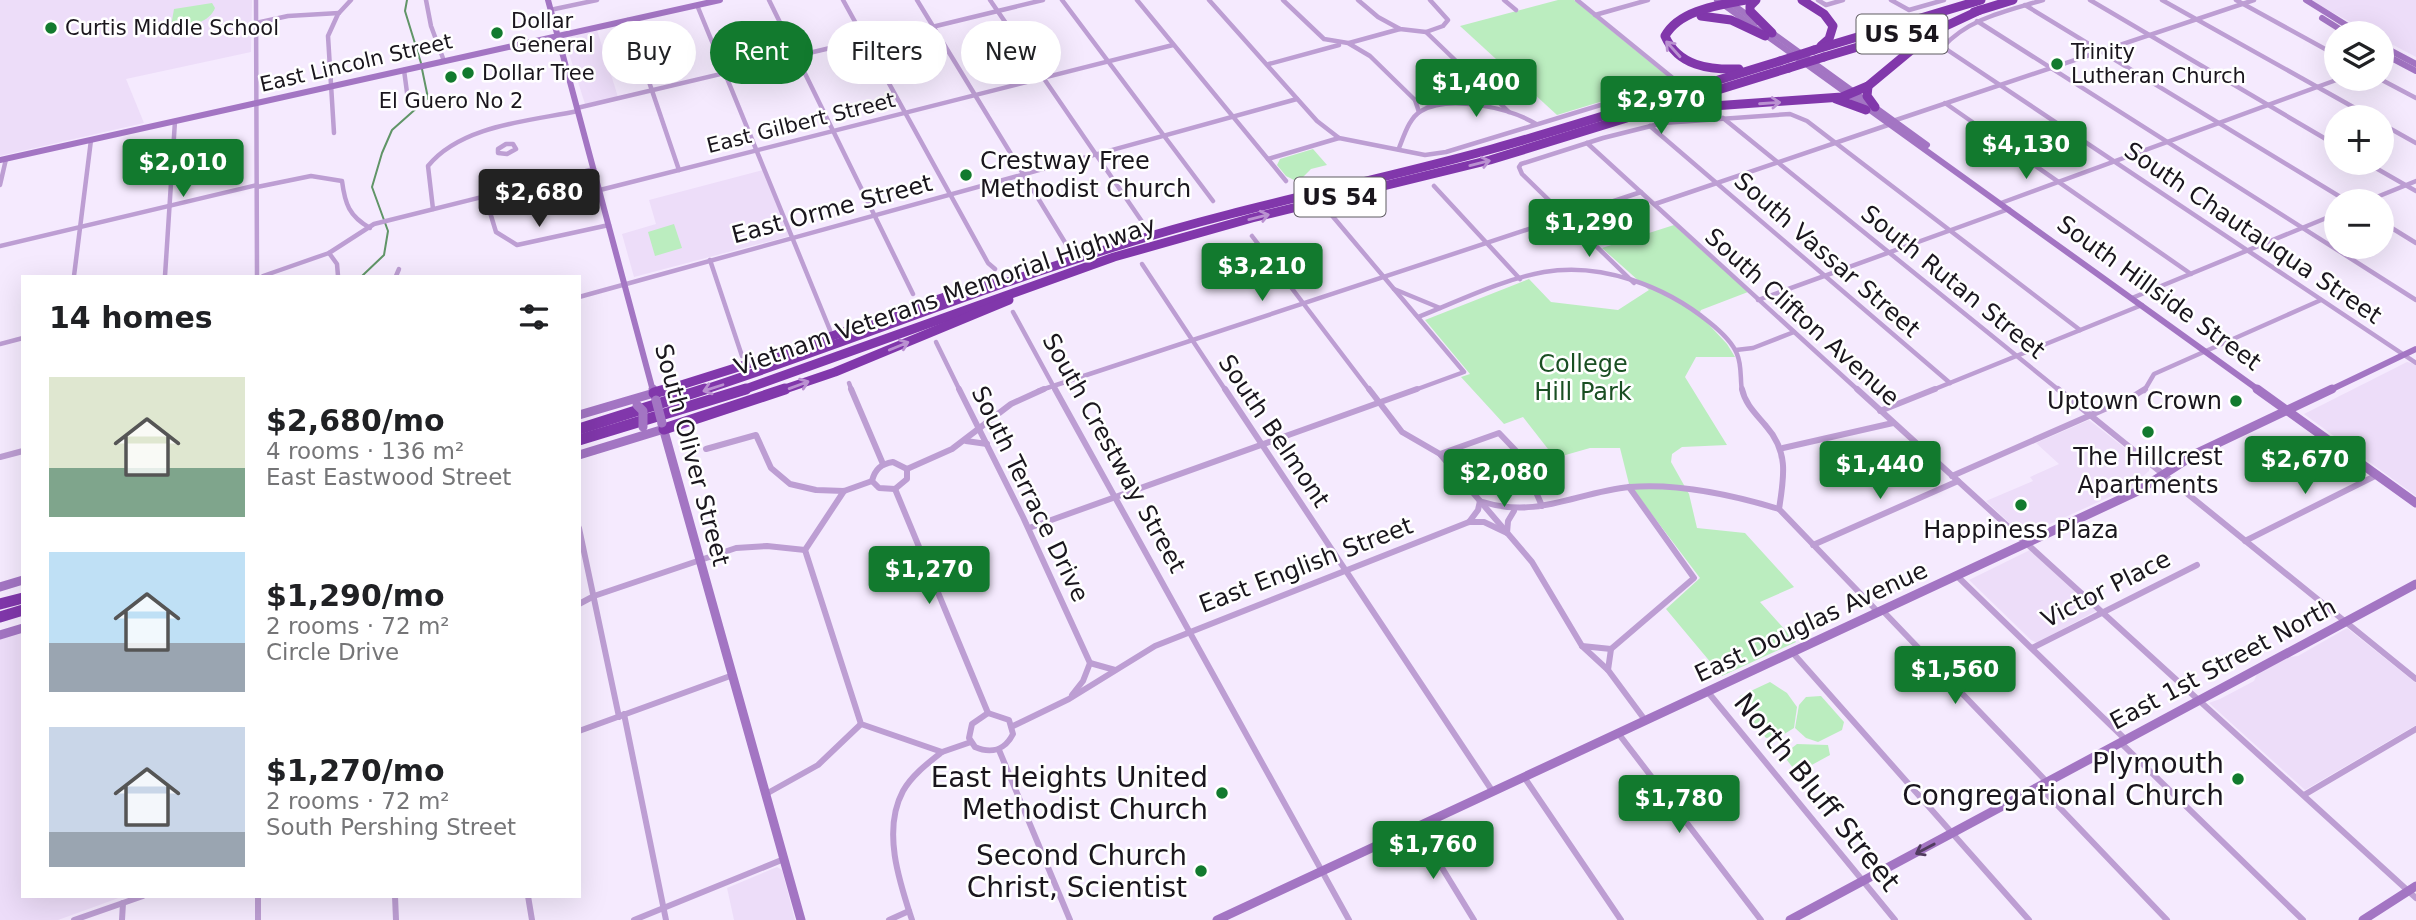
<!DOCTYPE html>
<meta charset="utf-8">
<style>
:root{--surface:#fff;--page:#f6f6f6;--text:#202124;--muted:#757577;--accent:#127a2e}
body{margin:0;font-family:"DejaVu Sans",sans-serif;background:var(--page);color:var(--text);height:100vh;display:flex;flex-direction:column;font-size:26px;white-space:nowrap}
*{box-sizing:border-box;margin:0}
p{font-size:23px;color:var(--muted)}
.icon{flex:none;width:38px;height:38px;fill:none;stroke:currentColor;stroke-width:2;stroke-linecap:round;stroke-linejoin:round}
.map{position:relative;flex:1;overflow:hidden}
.details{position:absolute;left:21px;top:275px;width:560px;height:623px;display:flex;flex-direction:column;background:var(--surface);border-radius:0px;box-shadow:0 7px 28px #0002}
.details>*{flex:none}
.guide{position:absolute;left:602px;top:21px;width:665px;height:63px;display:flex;gap:14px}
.fabs{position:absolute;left:2324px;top:21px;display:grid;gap:14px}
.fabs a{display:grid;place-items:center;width:70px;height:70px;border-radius:50%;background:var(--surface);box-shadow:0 7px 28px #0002;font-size:35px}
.price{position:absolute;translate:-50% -60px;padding:0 16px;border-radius:7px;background:var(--accent);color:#fff;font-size:23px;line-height:46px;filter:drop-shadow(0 2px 4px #0008)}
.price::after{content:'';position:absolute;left:50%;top:42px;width:21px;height:16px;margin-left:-10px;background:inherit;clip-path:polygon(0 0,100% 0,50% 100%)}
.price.selected{background:#222;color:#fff}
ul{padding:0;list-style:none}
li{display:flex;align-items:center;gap:21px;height:175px;padding:0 28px}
li span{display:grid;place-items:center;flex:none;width:196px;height:140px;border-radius:0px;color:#555}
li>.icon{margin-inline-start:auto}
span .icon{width:84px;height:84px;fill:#fffc;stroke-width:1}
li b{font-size:30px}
h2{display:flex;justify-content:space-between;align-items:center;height:84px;padding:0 28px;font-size:30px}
.pill{padding:0 24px;border-radius:32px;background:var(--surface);box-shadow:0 7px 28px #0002;font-size:24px;line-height:63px}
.pill.selected{background:var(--accent);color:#fff}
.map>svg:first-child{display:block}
</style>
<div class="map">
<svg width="2416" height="920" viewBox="0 0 2416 920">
<rect width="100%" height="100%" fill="#f5eafe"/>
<g fill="#edddf9">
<path d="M0 0H252L251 52 126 79 144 123 0 156Z"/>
<path d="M2309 0H2416V57L2382 39V33H2371Z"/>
<path d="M597 30 618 97 585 104 565 41 570 36Z"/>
<path d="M763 170 789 236 634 277 622 234 656 224 649 200Z"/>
<path d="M2407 362 2416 364V496L2304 414Z"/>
<path d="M2089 420 2149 467V471L2129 488 2026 535 2020 533 1986 501 2033 481 2030 477 2059 464 2036 443Z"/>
<path d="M2030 550 2096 611 2037 643 2031 640 1969 580Z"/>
<path d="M2347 628 2416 683V725L2305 790 2209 703 2220 699 2254 681 2257 674 2289 657 2298 656Z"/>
<path d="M23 631V896H124L58 920H0V638Z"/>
<path d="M777 867 782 870 795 920H734L727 888Z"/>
</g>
<g fill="#bbedbf">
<path d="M1558 0H1574L1672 80 1557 115 1460 26Z"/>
<path d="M212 3 215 8C209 24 186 27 171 26L174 9Z"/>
<path d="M1313 149 1327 165 1311 169 1298 182 1286 176 1277 165 1280 159Z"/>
<path d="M674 224 682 248 655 256 648 232Z"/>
<path d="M1674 225 1748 292 1701 310 1699 314 1727 344 1735 357H1696L1685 377 1727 445 1682 447 1672 454 1671 462 1689 494 1697 528 1745 533 1794 587 1760 602 1796 642 1722 676 1666 609 1700 578 1629 484 1620 448H1590L1555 458 1523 417 1504 424 1461 377 1470 374 1425 320 1529 279 1551 302 1618 310 1649 290 1602 248Z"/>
<path d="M1770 682 1787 693 1797 707 1794 728 1781 736 1766 738 1738 703 1740 696Z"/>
<path d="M1821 696 1844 722 1842 730 1818 742 1806 738 1795 728 1799 705 1806 697Z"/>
<path d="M1797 744 1828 745 1830 755 1797 773 1783 755Z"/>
</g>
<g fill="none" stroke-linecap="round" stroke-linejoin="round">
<g stroke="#609567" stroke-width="2">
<path d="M407 0 405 11 421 63"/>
<path d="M362 276 384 255 388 231 372 187 382 153 392 130 428 98 422 69"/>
</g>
<g stroke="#bd9ed3" stroke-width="4.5">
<path d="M256 0 257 276"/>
<path d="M426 0 431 26 444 61"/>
<path d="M769 0 913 294"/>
<path d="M843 0 988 263 995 269"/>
<path d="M917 0 1066 244"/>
<path d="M990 0 1143 223"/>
<path d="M1062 0 1213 201"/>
<path d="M1137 0 1286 181"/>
<path d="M1209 0 1317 121 1339 138 1425 155 1446 152 1673 83 1674 79 1577 0"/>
<path d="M1283 0 1324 39 1348 43 1370 56 1415 100"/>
<path d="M1358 0 1378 17 1400 29 1426 32 1509 112"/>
<path d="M1504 0 1516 10"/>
<path d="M1818 0 1826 5 1843 0"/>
<path d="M1891 0 1909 10 1944 0"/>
<path d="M2043 0C2007 11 1969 18 1943 47L2416 363"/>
<path d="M2090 0 2336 145"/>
<path d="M2162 0 2371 117"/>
<path d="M2236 0 2336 55"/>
<path d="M697 5 830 330"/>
<path d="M2025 5 2347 201"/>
<path d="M550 10 597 0"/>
<path d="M1595 15 1648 0"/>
<path d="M628 20 679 170"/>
<path d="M1977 21 2416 300"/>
<path d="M256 23 288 16 339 13"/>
<path d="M1426 32 1443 26 1448 20 1430 0"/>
<path d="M866 43 1043 0"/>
<path d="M1349 43 1400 29"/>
<path d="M1269 64 1339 45"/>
<path d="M2382 64 2394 60"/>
<path d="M404 70 408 100"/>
<path d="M2380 79 2416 98"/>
<path d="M1945 103 2191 274"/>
<path d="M577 108 864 40"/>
<path d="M1419 112 1415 100 1433 105"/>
<path d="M1723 118 2060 391"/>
<path d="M1893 121 2254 0"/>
<path d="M2382 124 2416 143"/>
<path d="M1650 126 1950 383"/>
<path d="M334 133 328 36 338 14 351 0"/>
<path d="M1587 143 1859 391"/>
<path d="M506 144H513L516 149 507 154 498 153V149Z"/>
<path d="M1399 148C1404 136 1409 118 1421 111 1449 94 1510 108 1536 124"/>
<path d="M1268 159 1339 138"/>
<path d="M2367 163 2416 191"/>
<path d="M0 185 6 159"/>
<path d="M1434 186 1520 279"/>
<path d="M257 187 311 176 342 181C345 204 349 216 370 228"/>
<path d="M600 190 1173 45"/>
<path d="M485 196 496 232 517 245 609 225"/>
<path d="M2367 201 2416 181"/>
<path d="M2001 203 2339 79"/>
<path d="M1655 204 1888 125"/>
<path d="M433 209 428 166C461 125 530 121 578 111"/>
<path d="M1329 212 1464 372 1412 391"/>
<path d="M2382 222 2416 243"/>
<path d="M1252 236 1370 391"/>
<path d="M0 246 257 185"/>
<path d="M329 253 337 264 338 276"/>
<path d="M710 260 742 356"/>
<path d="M1142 264 1226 391"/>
<path d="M74 276 91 140"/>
<path d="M165 276 175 121"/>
<path d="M263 276 329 253 374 224 594 169"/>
<path d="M396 276 399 269"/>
<path d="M1634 283 1522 174 1519 167 1521 164 1603 138 1663 123 1790 114 1807 121 2080 330"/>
<path d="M1394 289 1440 308"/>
<path d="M579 297 1297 99"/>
<path d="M2132 298 2336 214"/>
<path d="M1758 300 2009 209"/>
<path d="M1013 312 1056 391"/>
<path d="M1418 317C1459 301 1500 280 1544 272 1601 262 1665 286 1709 322 1719 330 1732 341 1737 354 1742 365 1740 379 1742 391"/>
<path d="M936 342 960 391"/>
<path d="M0 344 23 338"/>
<path d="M1736 350 1753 348 1794 332"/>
<path d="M849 383 852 391"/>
<path d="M1038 391 1641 192"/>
<path d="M1930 391 2142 305"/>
<path d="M2144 391 2154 374 2321 300"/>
</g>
<g stroke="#bd9ed3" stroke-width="6">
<path d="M851 389 883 464"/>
<path d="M959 389 1023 517 1090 663"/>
<path d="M1055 389 1349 920"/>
<path d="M1225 389 1493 792"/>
<path d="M1369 389 1402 432 1440 454 1532 562 1582 646 1608 670 1645 720"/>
<path d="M1742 389C1745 404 1756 414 1766 426 1789 452 1784 477 1779 509L1878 612"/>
<path d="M1857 389 2416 898"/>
<path d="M2058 389 2416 679"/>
<path d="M1880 411 1935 389"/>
<path d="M966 441 987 444"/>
<path d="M1783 448 1893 423"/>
<path d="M706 449 756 435 771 468 790 484 816 490 844 491 872 481"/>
<path d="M1440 454 1499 433 1520 455 1542 506"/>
<path d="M0 457 23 451"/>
<path d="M893 462 907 469V479L895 489 879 488 872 481C875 469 881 464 893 462Z"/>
<path d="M907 469 952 449 1011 404 1044 389"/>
<path d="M1952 476 2132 397 2145 389"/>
<path d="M895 489 988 713"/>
<path d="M1483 502C1538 519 1577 492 1630 487 1679 483 1733 495 1779 509"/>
<path d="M1469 522 1478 510 1480 501"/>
<path d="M579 528 619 717"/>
<path d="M1029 528 1417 389"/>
<path d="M1507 533 1508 521 1514 511"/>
<path d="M2245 541 2377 475"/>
<path d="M1813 545 1958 481"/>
<path d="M805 550 861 724 942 752C928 763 912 775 903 791 882 830 899 881 912 920"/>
<path d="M805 550 844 491"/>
<path d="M1957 576 2125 739"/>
<path d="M579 604 594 596 736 548 767 546 805 550"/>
<path d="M1882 610 2047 782"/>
<path d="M1582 646 1611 649"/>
<path d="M2032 648 2197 565"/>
<path d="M1792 652 2029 920"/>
<path d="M1608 670 1611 649 1694 578 1629 487"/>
<path d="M1707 691 1895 920"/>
<path d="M1072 695 1083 681 1090 663 1115 670"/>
<path d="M988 713 1009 720 1013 734C1005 750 991 754 975 747L969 738 972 724Z"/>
<path d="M624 714 666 920"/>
<path d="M1013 726 1069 699 1155 646 1469 522H1484L1505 532"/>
<path d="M579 731 733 675"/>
<path d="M1618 733 1761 920"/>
<path d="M2121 743 2303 920"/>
<path d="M999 750 1070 920"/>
<path d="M942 752 971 742"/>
<path d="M1524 777 1621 920"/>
<path d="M2040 787 2167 920"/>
<path d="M766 794 818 765 861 724"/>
<path d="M2304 795 2416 729"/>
<path d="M1417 827 1474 920"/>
<path d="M258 896V920"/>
<path d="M395 896 396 920"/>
<path d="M528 896 532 920"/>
<path d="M74 920 143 896"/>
<path d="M122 920 123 903"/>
<path d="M634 920 784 859"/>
<path d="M889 920 909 911"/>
</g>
<g stroke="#a375c3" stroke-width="6">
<path d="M548 0 653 391"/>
<path d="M1717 0 2260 391"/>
<path d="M2306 0 2359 33"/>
<path d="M1728 1 1757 22"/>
<path d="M2322 18 2346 33"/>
<path d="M1767 29 1927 145"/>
<path d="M2382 46 2416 64"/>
<path d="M2382 53 2416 71"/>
<path d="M0 160 720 0"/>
<path d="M2328 391 2416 349"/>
</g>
<g stroke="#a375c3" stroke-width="9">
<path d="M653 389 655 397"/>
<path d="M2257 389 2416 503"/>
<path d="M579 415 654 393"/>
<path d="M662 424 801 920"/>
<path d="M579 455 664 429"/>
<path d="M0 587 23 580"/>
<path d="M0 635 23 628"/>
<path d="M1217 920 2136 492 2197 453 2332 389"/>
<path d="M1790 920 2416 584"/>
<path d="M2363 920 2416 886"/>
</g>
<g stroke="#8137ab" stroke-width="9">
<path d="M1756 0 1750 6V11L1772 33"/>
<path d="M1802 0 1824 14 1833 26 1829 39 1821 46"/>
<path d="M1974 12 2013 0"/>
<path d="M1701 16 1731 20 1765 36"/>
<path d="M1814 50 1981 0"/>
<path d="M1824 57 1942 22"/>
<path d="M1739 69C1709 70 1678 66 1665 36 1679 10 1719 5 1746 0"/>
<path d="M1868 86 1867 96 1875 107"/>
<path d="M1836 99 1866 110"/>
<path d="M1663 114 1713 106 1842 97 1868 86 1933 32 1980 10"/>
<path d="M662 391 777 355 997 279"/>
<path d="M700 391C842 345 981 287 1124 244 1245 206 1370 183 1492 149 1589 122 1684 90 1780 61"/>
<path d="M740 391 1114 257 1252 218 1490 160 1789 68"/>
<path d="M779 391 835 372 1009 300"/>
</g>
<g stroke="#8137ab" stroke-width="11">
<path d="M654 393 668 389"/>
<path d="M579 429 705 389"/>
<path d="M664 429 785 389"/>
<path d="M579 440 746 389"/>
<path d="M0 604 23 598"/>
<path d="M0 617 23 610"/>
</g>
<g stroke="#a375c3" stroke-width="9">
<path d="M656 400 662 423"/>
<path d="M637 405 643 411V427"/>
</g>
<g stroke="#8137ab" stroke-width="9">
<path d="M1780 61 1814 50"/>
<path d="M1789 68 1824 57"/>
</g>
</g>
<defs><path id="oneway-shaft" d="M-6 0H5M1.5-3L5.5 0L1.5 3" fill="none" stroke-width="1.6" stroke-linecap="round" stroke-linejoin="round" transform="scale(1.75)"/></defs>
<g stroke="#ba91d1">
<use href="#oneway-shaft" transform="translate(1673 49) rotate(-132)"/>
<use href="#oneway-shaft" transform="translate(1770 103) rotate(-4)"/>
<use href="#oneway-shaft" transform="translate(1480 163) rotate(-14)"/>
<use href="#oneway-shaft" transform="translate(1259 217) rotate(-14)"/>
<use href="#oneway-shaft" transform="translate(899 346) rotate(-22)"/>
<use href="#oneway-shaft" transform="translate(799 385) rotate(-20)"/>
<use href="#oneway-shaft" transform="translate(713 388) rotate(162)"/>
</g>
<use stroke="#513c5f" href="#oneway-shaft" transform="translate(1925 849) rotate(152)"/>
<g fill="#127a2e" stroke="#fff" stroke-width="2.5">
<circle cx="51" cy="28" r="7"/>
<circle cx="497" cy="33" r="7"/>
<circle cx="2057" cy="64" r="7"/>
<circle cx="468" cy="73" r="7"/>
<circle cx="451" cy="77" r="7"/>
<circle cx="966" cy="175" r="7"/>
<circle cx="2236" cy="401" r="7"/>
<circle cx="2148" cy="432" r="7"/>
<circle cx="2021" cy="505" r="7"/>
<circle cx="2238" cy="779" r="7"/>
<circle cx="1222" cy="793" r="7"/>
<circle cx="1201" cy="871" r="7"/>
</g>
<g text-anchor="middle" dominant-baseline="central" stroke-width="5" stroke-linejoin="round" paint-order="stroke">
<g font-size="21" fill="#1a161d" stroke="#fff" text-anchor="start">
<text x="511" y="21">Dollar<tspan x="511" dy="24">General</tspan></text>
<text x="65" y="28">Curtis Middle School</text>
<text x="2071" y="52">Trinity<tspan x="2071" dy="24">Lutheran Church</tspan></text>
<text x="482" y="73">Dollar Tree</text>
<text x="451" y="101" text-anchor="middle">El Guero No 2</text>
</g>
<g font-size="21" fill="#1a161d" stroke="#fff">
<text transform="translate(356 63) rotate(-13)">East Lincoln Street</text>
<text transform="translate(801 123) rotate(-14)">East Gilbert Street</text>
</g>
<g fill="#fff" stroke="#5f5c61" stroke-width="2">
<rect x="1856.5" y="14.5" width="91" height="39" rx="5"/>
<rect x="1294.5" y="177.5" width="91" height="39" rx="5"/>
</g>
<g font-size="23" font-weight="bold" fill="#1a161d">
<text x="1902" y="34">US 54</text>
<text x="1340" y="197">US 54</text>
</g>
<g font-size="24" fill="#1a161d" stroke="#fff">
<text x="980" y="161" text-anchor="start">Crestway Free<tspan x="980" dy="28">Methodist Church</tspan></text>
<text x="2222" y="401" text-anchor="end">Uptown Crown</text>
<text x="2148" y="457">The Hillcrest<tspan x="2148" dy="28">Apartments</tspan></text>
<text x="2021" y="530">Happiness Plaza</text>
</g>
<g font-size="24" fill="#1a161d" stroke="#fff">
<text transform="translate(832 209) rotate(-15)">East Orme Street</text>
<text transform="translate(2253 233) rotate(34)">South Chautauqua Street</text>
<text transform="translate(1827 255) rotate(41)">South Vassar Street</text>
<text transform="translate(1953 282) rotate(39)">South Rutan Street</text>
<text transform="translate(2159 293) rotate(36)">South Hillside Street</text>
<text transform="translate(945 296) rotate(-19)">Vietnam Veterans Memorial Highway</text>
<text transform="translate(1802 317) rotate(42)">South Clifton Avenue</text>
<text transform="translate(1274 431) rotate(56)">South Belmont</text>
<text transform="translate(1114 453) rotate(61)">South Crestway Street</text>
<text transform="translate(692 455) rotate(75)">South Oliver Street</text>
<text transform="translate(1030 494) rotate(64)">South Terrace Drive</text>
<text transform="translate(1306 565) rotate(-21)">East English Street</text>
<text transform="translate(2106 589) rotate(-27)">Victor Place</text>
<text transform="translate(1811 622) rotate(-25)">East Douglas Avenue</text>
<text transform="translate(2223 664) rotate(-28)">East 1st Street North</text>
</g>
<g font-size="24" fill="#1a4f23" stroke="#fff">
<text x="1583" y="364">College<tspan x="1583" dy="28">Hill Park</tspan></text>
</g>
<g font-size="28" fill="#1a161d" stroke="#fff" text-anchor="end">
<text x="2224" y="763">Plymouth<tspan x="2224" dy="32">Congregational Church</tspan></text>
<text x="1208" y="777">East Heights United<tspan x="1208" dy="32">Methodist Church</tspan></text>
<text x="1187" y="855">Second Church<tspan x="1187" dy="32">Christ, Scientist</tspan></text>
</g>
<g font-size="28" fill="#1a161d" stroke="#fff">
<text transform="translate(1817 792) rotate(51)">North Bluff Street</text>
</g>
</g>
</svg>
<div class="fabs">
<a><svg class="icon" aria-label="layers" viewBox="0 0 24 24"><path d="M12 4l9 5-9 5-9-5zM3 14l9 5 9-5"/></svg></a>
<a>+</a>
<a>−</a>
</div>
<b class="price" style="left:1476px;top:119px">$1,400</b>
<b class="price" style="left:1661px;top:136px">$2,970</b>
<b class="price" style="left:2026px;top:181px">$4,130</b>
<b class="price" style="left:183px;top:199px">$2,010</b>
<b class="price selected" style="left:539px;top:229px">$2,680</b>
<b class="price" style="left:1589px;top:259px">$1,290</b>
<b class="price" style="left:1262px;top:303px">$3,210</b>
<b class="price" style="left:2305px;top:496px">$2,670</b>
<b class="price" style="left:1880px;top:501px">$1,440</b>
<b class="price" style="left:1504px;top:509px">$2,080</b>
<b class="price" style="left:929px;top:606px">$1,270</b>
<b class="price" style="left:1955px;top:706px">$1,560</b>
<b class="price" style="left:1679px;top:835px">$1,780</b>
<b class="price" style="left:1433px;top:881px">$1,760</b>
<div class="guide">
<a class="pill">Buy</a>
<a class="pill selected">Rent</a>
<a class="pill">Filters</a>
<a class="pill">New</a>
</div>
<section class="details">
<h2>14 homes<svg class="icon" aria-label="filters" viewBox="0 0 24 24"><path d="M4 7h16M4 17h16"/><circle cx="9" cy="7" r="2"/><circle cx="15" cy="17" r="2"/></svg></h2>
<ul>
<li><span style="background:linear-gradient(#dfe7d0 65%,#7fa58c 0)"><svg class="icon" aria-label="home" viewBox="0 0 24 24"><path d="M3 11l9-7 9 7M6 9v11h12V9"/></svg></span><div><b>$2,680/mo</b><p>4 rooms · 136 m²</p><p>East Eastwood Street</p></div></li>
<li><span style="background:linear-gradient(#bfe0f5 65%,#9aa5b1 0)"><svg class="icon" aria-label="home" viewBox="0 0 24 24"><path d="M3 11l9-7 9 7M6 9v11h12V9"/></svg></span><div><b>$1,290/mo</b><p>2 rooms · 72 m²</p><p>Circle Drive</p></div></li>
<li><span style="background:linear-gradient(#c9d6e8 75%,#9aa5b1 0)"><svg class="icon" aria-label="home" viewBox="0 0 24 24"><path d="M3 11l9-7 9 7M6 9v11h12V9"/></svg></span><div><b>$1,270/mo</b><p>2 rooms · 72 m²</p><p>South Pershing Street</p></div></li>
</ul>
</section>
</div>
